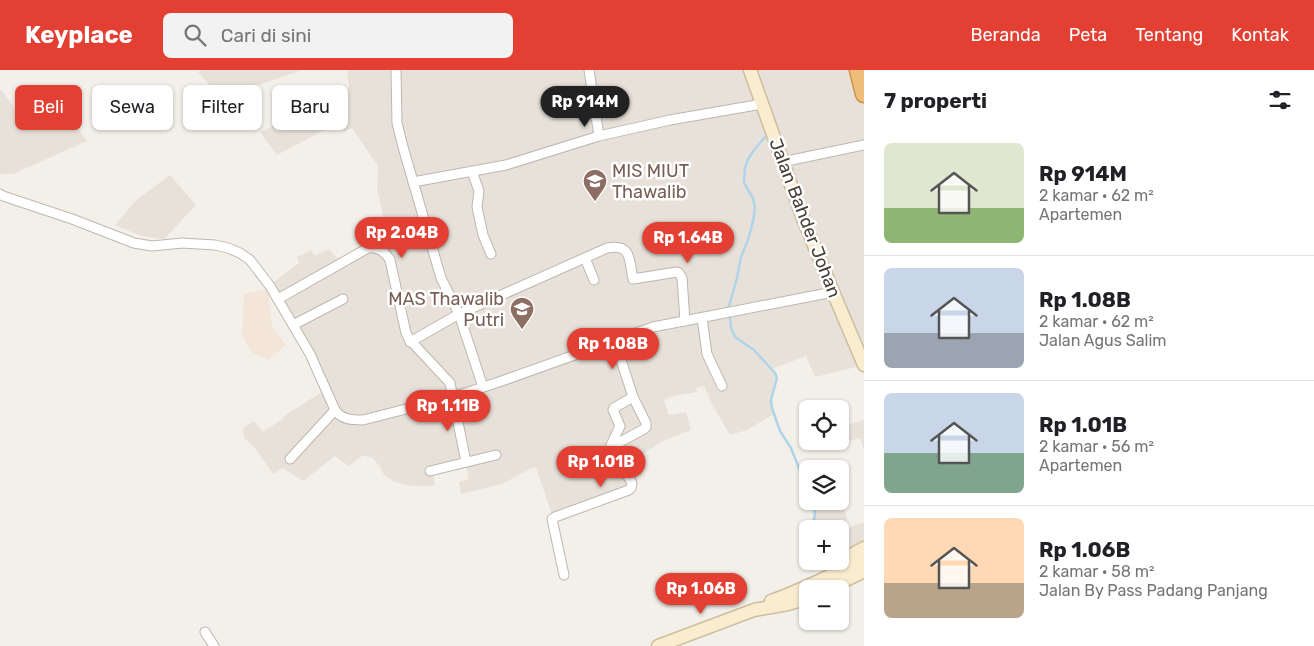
<!DOCTYPE html>
<html lang="id">
<meta charset="utf-8">
<style>
:root{--surface:#fff;--page:#f2f2f2;--text:#202124;--muted:#757577;--line:#e0e0e0;--accent:#e33f32}
body{margin:0;font-family:Rubik,sans-serif;background:var(--page);color:var(--text);height:100vh;display:flex;flex-direction:column;font-size:19px;white-space:nowrap}
*{box-sizing:border-box;margin:0}
p{font-size:16px;color:var(--muted)}
.icon{flex:none;width:28px;height:28px;fill:none;stroke:currentColor;stroke-width:2;stroke-linecap:round;stroke-linejoin:round}
.map{position:relative;flex:1;overflow:hidden}
.drawer{display:flex;flex-direction:column;background:var(--surface);width:450px}
.drawer>*{flex:none}
.banner{position:absolute;left:15px;top:15px;width:475px;height:45px;display:flex;gap:10px}
.fabs{position:absolute;left:799px;top:330px;display:grid;gap:10px}
.fabs a{display:grid;place-items:center;width:50px;height:50px;border-radius:8px;background:var(--surface);box-shadow:0 1px 4px #0004;font-size:25px}
.price{position:absolute;translate:-50% -42px;padding:0 11px;border-radius:18px;background:var(--accent);color:#fff;font-size:16px;line-height:32px;filter:drop-shadow(0 1px 2px #0008)}
.price::after{content:'';position:absolute;left:50%;top:30px;width:15px;height:11px;margin-left:-8px;background:inherit;clip-path:polygon(0 0,100% 0,50% 100%)}
.price.current{background:#222;color:#fff}
ul{padding:0;list-style:none}
li{display:flex;align-items:center;gap:15px;height:125px;padding:0 20px}
li+li{border-top:1px solid var(--line)}
li span{display:grid;place-items:center;flex:none;width:140px;height:100px;border-radius:8px;color:#555}
li>.icon{margin-inline-start:auto}
span .icon{width:60px;height:60px;fill:#fffc;stroke-width:1}
li b{font-size:21px}
h2{display:flex;justify-content:space-between;align-items:center;height:60px;padding:0 20px;font-size:21px}
.tag{padding:0 18px;border-radius:8px;background:var(--surface);box-shadow:0 1px 4px #0004;font-size:18px;line-height:45px}
.tag.current{background:var(--accent);color:#fff}
header{display:flex;align-items:center;gap:30px;box-sizing:border-box;height:70px;padding:0 25px;background:var(--accent);color:#fff}
header strong{font-size:24px}
nav{display:flex;gap:28px;margin-inline-start:auto;font-size:18px}
.search{width:350px;height:45px;background:var(--page);display:flex;align-items:center;gap:12px;box-sizing:border-box;padding:0 18px;border-radius:8px;color:var(--muted);font-size:19px}
main{display:flex;flex:1;min-height:0}
.map>svg:first-child{display:block}
</style>
<header>
<strong>Keyplace</strong>
<div class="search"><svg class="icon" aria-label="search" viewBox="0 0 24 24"><circle cx="10" cy="10" r="6"/><path d="M15 15l6 6"/></svg>Cari di sini</div>
<nav><a>Beranda</a><a>Peta</a><a>Tentang</a><a>Kontak</a></nav>
</header>
<main>
<div class="map">
<svg width="864" height="576" viewBox="0 0 864 576">
<rect width="100%" height="100%" fill="#f3f0ea"/>
<g fill="#e7e1d9">
<path d="M201 0H302L221 28 198 2Z"/>
<path d="M347 0H864V295L815 307 806 286 772 299 777 308 771 330 774 344 747 360 730 365 713 336 704 316 696 318 697 322 673 326 664 330 669 345 686 342 691 360 665 370 628 393 634 407V410L632 415 602 426 568 437 552 444 536 398 534 397 502 414 461 424 459 412 469 409 465 389 432 398 435 414 432 416H410L395 412 384 405 381 398 372 387 365 386H362L349 396 335 386 303 411 283 398 273 404 254 377 244 368 243 358 254 351 263 362 284 348V346L328 318 272 213 299 193 297 187 311 180 315 186 329 179 341 192 374 177 383 146 377 118 378 96 352 58 345 61 330 57 277 85 260 62 331 29 349 18Z"/>
<path d="M2 20 23 51 56 29 87 71 13 104H0V21Z"/>
<path d="M170 105 196 135 164 169 141 166 115 155 136 130Z"/>
<path d="M864 350V380L860 368 828 376 824 374 823 371H840V357Z"/>
<path d="M840 425 847 448 848 458 864 452V485L840 489V459H812L815 444 814 435 813 431H840Z"/>
</g>
<path fill="#f3e6d8" d="M268 219 272 256 286 275 268 290 251 282 242 265 244 224Z"/>
<g fill="none" stroke-linecap="round" stroke-linejoin="round">
<g stroke="#aed5e9" stroke-width="2.5">
<path d="M766 66 754 80 748 89 745 98 744 113 753 128 755 138 753 151 748 170 741 187 737 208 729 236 731 258 735 267 754 280 775 303 777 308 771 330 772 338 780 361 791 378 808 421"/>
<path d="M812 459 815 444 813 431"/>
<path d="M824 491 828 496"/>
</g>
<defs>
<g id="street">
<path d="M396 0 397 53 403 77 441 208 459 244 483 317"/>
<path d="M589 0 599 66"/>
<path d="M782 92 864 75"/>
<path d="M472 101 479 121 477 137 483 165 491 184"/>
<path d="M413 112 506 95 599 66 670 50 762 34"/>
<path d="M0 124 3 126 72 149 134 173 152 176 182 173 215 175 228 178 240 183 250 190 270 216 310 284 335 340C342 350 352 350 363 350L453 327 499 312 653 257 833 222"/>
<path d="M585 188 594 210"/>
<path d="M278 229 368 178C378 177 385 181 390 190L406 263 409 269 450 313 466 392"/>
<path d="M702 248 707 284 722 316"/>
<path d="M293 255 343 229"/>
<path d="M410 272 459 244 607 178C632 173 629 190 633 209L677 202 679 203 682 208 685 251"/>
<path d="M611 377 644 359 646 357V353L633 327 615 271"/>
<path d="M290 389 335 340"/>
<path d="M430 401 496 385"/>
<path d="M564 505 552 449 555 447 629 420 631 418 632 413 612 380 611 375 620 356 613 340 614 338 633 327"/>
<path d="M205 562 214 576"/>
</g>
<g id="secondary">
<path d="M750 0 802 146 833 222 864 295"/>
<path d="M840 491 864 478"/>
<path d="M828 519 864 501"/>
<path d="M771 531C803 520 834 504 864 489"/>
<path d="M658 576 754 540 788 534 808 528"/>
</g>
<path id="highway" d="M858 0 864 24"/>
</defs>
<use href="#street" stroke="#beb7ae" stroke-width="11"/>
<use href="#secondary" stroke="#cebe9f" stroke-width="15"/>
<use href="#highway" stroke="#cd934b" stroke-width="19"/>
<use href="#street" stroke="#fff" stroke-width="9"/>
<use href="#secondary" stroke="#f9eccf" stroke-width="12"/>
<use href="#highway" stroke="#eebf7a" stroke-width="16"/>
</g>
<defs>
<symbol id="school-pin" viewBox="-11 -11 22 30"><path d="M0 17L-7.5 6A9.5 9.5 0 1 1 7.5 6Z" fill="#8d6e63" stroke="#fff"/><path d="M0-5L7-2L0 1L-7-2ZM-4 1L0 2.5L4 1V4Q0 6-4 4Z" fill="#fff"/></symbol>
</defs>
<g fill-rule="evenodd">
<use href="#school-pin" x="581" y="97" width="28" height="38"/>
<use href="#school-pin" x="508" y="225" width="28" height="38"/>
</g>
<g text-anchor="middle" dominant-baseline="central" stroke-width="5" stroke-linejoin="round" paint-order="stroke">
<g font-size="18" fill="#785e54" stroke="#fff" text-anchor="start">
<text x="612" y="101">MIS MIUT<tspan x="612" dy="21">Thawalib</tspan></text>
<text x="504" y="229" text-anchor="end">MAS Thawalib<tspan x="504" dy="21">Putri</tspan></text>
</g>
<g font-size="18" fill="#474039" stroke="#fff">
<text transform="translate(805 148) rotate(69)">Jalan Bahder Johan</text>
</g>
</g>
</svg>
<div class="fabs">
<a><svg class="icon" aria-label="locate" viewBox="0 0 24 24"><circle cx="12" cy="12" r="6"/><path d="M12 2v4M12 18v4M2 12h4M18 12h4"/></svg></a>
<a><svg class="icon" aria-label="layers" viewBox="0 0 24 24"><path d="M12 4l9 5-9 5-9-5zM3 14l9 5 9-5"/></svg></a>
<a>+</a>
<a>−</a>
</div>
<b class="price current" style="left:585px;top:58px">Rp 914M</b>
<b class="price" style="left:402px;top:189px">Rp 2.04B</b>
<b class="price" style="left:688px;top:194px">Rp 1.64B</b>
<b class="price" style="left:613px;top:300px">Rp 1.08B</b>
<b class="price" style="left:448px;top:362px">Rp 1.11B</b>
<b class="price" style="left:601px;top:418px">Rp 1.01B</b>
<b class="price" style="left:701px;top:545px">Rp 1.06B</b>
<div class="banner">
<a class="tag current">Beli</a>
<a class="tag">Sewa</a>
<a class="tag">Filter</a>
<a class="tag">Baru</a>
</div>
</div>
<section class="drawer">
<h2>7 properti<svg class="icon" aria-label="filters" viewBox="0 0 24 24"><path d="M4 7h16M4 17h16"/><circle cx="9" cy="7" r="2"/><circle cx="15" cy="17" r="2"/></svg></h2>
<ul>
<li><span style="background:linear-gradient(#dfe7d0 65%,#8fb573 0)"><svg class="icon" aria-label="home" viewBox="0 0 24 24"><path d="M3 11l9-7 9 7M6 9v11h12V9"/></svg></span><div><b>Rp 914M</b><p>2 kamar · 62 m²</p><p>Apartemen</p></div></li>
<li><span style="background:linear-gradient(#c9d6e8 65%,#9aa5b1 0)"><svg class="icon" aria-label="home" viewBox="0 0 24 24"><path d="M3 11l9-7 9 7M6 9v11h12V9"/></svg></span><div><b>Rp 1.08B</b><p>2 kamar · 62 m²</p><p>Jalan Agus Salim</p></div></li>
<li><span style="background:linear-gradient(#c9d6e8 60%,#7fa58c 0)"><svg class="icon" aria-label="home" viewBox="0 0 24 24"><path d="M3 11l9-7 9 7M6 9v11h12V9"/></svg></span><div><b>Rp 1.01B</b><p>2 kamar · 56 m²</p><p>Apartemen</p></div></li>
<li><span style="background:linear-gradient(#ffd9b3 65%,#b9a48a 0)"><svg class="icon" aria-label="home" viewBox="0 0 24 24"><path d="M3 11l9-7 9 7M6 9v11h12V9"/></svg></span><div><b>Rp 1.06B</b><p>2 kamar · 58 m²</p><p>Jalan By Pass Padang Panjang</p></div></li>
</ul>
</section>
</main>
